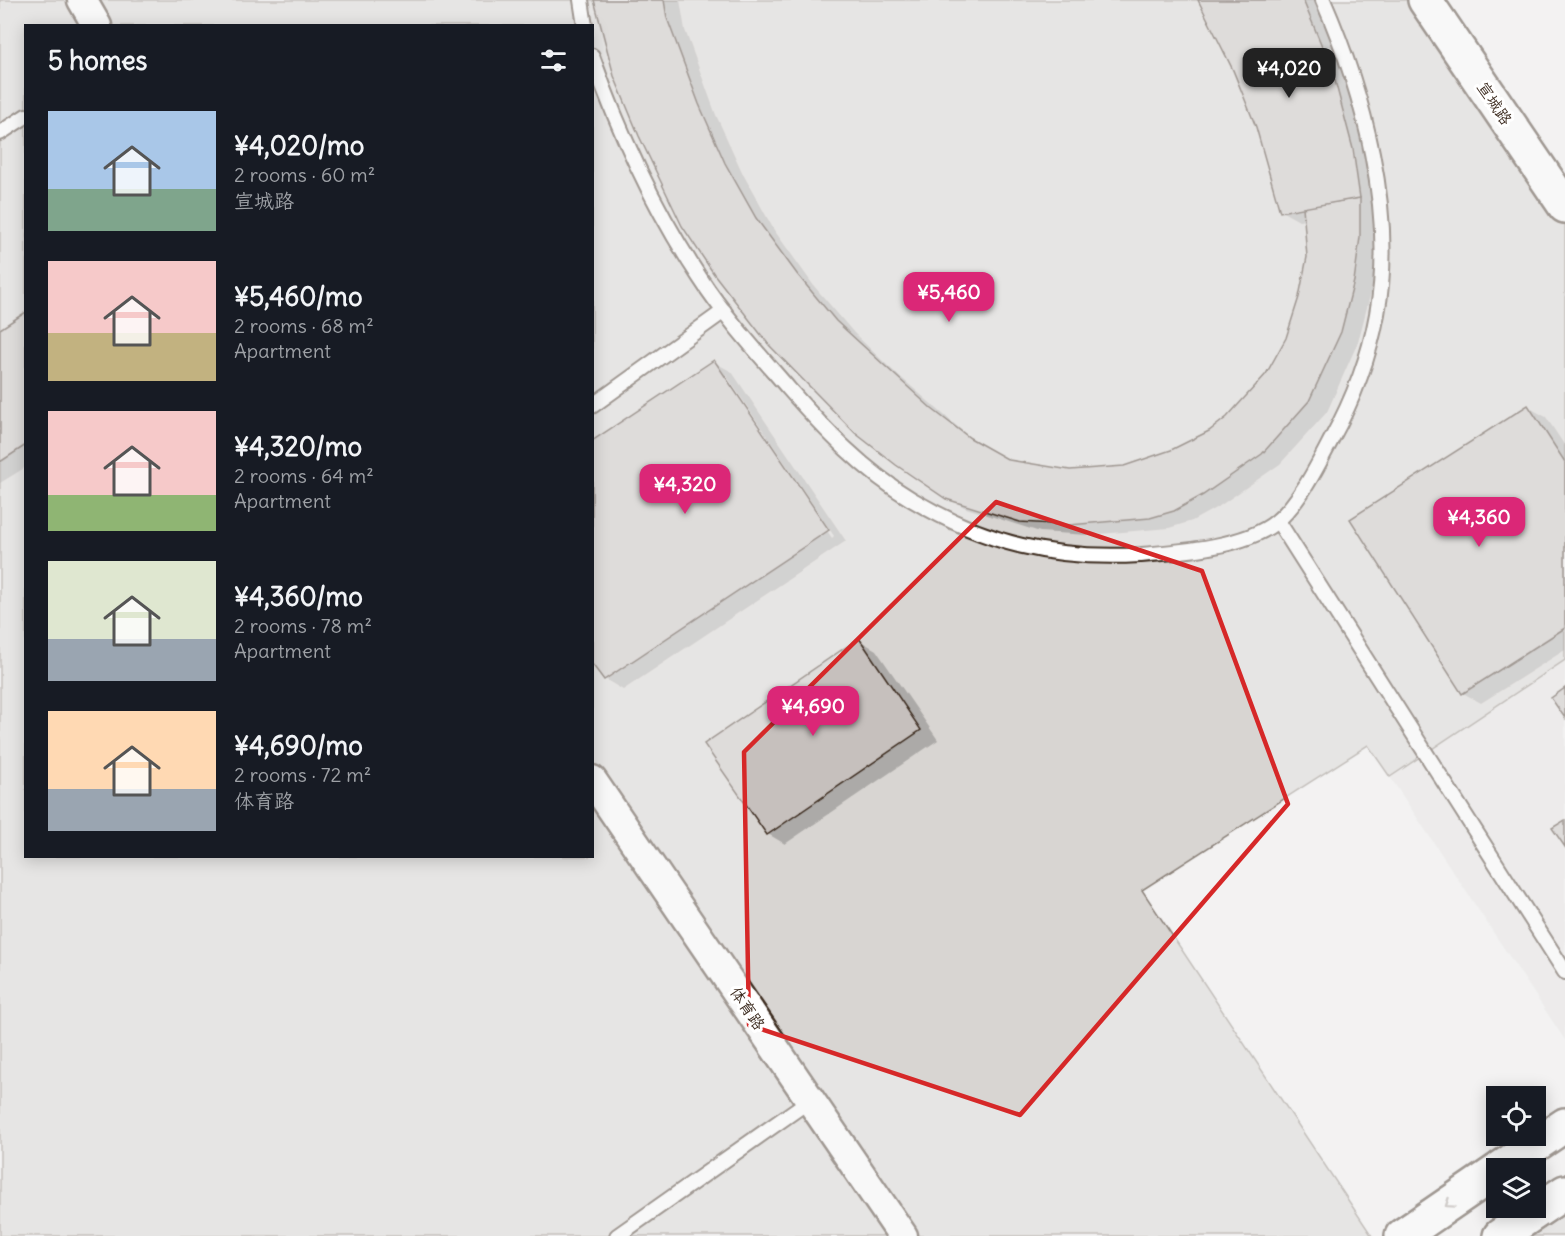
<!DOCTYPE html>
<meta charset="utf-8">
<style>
:root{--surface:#171b24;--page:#20242c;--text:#f1f3f6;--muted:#9ea1a6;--accent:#db2777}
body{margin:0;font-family:Delius,"LXGW WenKai TC",sans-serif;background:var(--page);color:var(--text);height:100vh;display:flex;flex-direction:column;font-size:22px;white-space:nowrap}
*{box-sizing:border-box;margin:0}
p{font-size:20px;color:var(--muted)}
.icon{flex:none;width:33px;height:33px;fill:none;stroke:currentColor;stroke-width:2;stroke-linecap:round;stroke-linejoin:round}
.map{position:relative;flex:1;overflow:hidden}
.panel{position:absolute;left:24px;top:24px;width:570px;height:834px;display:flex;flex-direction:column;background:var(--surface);border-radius:0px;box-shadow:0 3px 15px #0003}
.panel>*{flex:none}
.controls{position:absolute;left:1486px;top:1086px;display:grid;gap:12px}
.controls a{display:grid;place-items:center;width:60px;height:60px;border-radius:0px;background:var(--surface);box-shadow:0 3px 15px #0003;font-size:30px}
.price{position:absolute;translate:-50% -51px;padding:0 14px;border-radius:12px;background:var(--accent);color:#fff;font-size:20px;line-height:39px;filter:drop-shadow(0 2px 3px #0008)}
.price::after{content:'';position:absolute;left:50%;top:36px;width:18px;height:14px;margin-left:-9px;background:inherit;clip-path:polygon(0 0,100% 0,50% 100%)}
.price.selected{background:#222;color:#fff}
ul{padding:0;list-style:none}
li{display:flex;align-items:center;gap:18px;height:150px;padding:0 24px}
li span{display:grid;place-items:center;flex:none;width:168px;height:120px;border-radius:0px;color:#555}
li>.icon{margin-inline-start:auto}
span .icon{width:72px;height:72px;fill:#fffc;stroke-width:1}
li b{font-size:26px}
h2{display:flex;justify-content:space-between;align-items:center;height:72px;padding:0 24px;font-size:26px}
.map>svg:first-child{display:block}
</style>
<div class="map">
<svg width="1565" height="1236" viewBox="0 0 1565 1236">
<rect width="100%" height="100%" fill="#f3f2f2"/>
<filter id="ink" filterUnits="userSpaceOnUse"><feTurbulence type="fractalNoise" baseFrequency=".0167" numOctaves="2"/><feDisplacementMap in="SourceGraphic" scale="12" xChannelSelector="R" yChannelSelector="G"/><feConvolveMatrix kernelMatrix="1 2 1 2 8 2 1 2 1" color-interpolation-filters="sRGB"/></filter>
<g filter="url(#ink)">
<path fill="#e6e3e2" d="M1565 660V1040L1390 777Z"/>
<g fill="#d8d5d2" stroke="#8a8078" stroke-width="1.5" fill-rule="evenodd">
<path d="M0 0H1425L1565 206V660L1390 777 1368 745 1142 890 1372 1236H0ZM26 26H592V856H26Z"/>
<path d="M1565 1192V1236H1500Z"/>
</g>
<g fill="#0003" fill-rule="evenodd">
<path d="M596 0H680L685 30 716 115 743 174 774 230 814 286 854 333 889 367 967 435 1010 461 1070 472 1125 467 1150 460 1193 441 1228 418 1255 390 1287 339 1301 297 1308 257 1306 220 1299 221 1281 211 1257 126 1200 0H1315L1351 85 1370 160 1377 248 1371 292 1358 342 1327 412 1280 464 1221 505 1192 521 1169 528 1088 535 1040 532 966 508 947 498Z"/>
<path d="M26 314V467L0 483V331Z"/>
<path d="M714 362 732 372 846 541 623 690 605 679ZM722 375H726L834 536 832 538Z"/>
<path d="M1528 407 1546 417 1565 446V650L1481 703 1463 693Z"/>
<path d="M859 640 876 650 938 740 785 844 768 834Z"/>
</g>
<g fill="#c6c0bd" stroke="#3b2a1e" stroke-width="1.5">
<path d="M594 0H664L667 18 699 104 725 163 756 218 797 274 836 321 932 409 970 438 1009 460 1070 470 1124 466 1171 450 1209 431 1227 417 1266 374 1286 338 1299 297 1307 257 1303 207 1360 198V237L1354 281 1341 332 1309 401 1262 454 1203 495 1174 511 1150 518 1069 525 1020 522 946 499 896 465 855 433 769 345 714 274 682 226 639 136 614 76Z"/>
<path d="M1198 0H1303L1333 73 1353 149 1360 198 1280 212 1256 127 1233 70Z"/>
<path d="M26 312V445L0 462V329Z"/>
<path d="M714 360 829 530 604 680 592 664V441Z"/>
<path d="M1528 405 1565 462V628L1462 694 1350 519Z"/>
<path d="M859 638 921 730 767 835 704 744Z"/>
<path d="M1565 688V718L1551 698Z"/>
<path d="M1565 820V847L1552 828Z"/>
</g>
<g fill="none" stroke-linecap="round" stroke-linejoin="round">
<defs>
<g id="lane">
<path d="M581 0 585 26"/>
<path d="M592 56C619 132 655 210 700 278 726 318 758 353 789 389 825 430 864 471 911 499 986 544 1054 560 1140 555 1179 552 1247 547 1277 521 1299 503 1318 465 1331 440 1353 400 1369 359 1377 314 1396 213 1363 92 1323 0"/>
<path d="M0 133 26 116"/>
<path d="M592 406 724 311"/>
<path d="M1278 521 1565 972"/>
<path d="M617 1236 810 1100"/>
</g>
<g id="street">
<path d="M82 0 97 26"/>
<path d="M592 780 903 1236"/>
</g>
<path id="secondary" d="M1425 0 1565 206"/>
<g id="primary">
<path d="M1501 1168 1565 1125"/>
<path d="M1402 1236 1497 1171"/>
<path d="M1500 1236 1565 1192"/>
</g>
</defs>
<use href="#lane" stroke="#3b2a1e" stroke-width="18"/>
<use href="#street" stroke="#3b2a1e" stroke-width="33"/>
<use href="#secondary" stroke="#3b2a1e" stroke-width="38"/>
<use href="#primary" stroke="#3b2a1e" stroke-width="38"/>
<use href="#lane" stroke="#fff" stroke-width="14"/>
<use href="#street" stroke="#fff" stroke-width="28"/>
<use href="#secondary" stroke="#fff" stroke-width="33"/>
<use href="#primary" stroke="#fff" stroke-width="33"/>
</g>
<defs><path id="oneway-chevron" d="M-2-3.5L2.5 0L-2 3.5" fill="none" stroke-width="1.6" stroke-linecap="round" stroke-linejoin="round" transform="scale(1.5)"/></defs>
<use stroke="#a79f9a" href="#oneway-chevron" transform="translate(1449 1204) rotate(146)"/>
</g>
<path d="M0 0H1565V1236H0ZM996 502 1202 571 1288 804 1020 1115 749 1025 744 752Z" fill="#f3f2f2" fill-opacity=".55" fill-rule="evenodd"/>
<path fill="none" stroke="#d62828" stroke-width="4.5" stroke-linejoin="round" d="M996 502 1202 571 1288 804 1020 1115 749 1025 744 752Z"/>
<g text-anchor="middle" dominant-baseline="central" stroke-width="6" stroke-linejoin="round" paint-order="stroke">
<g font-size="16" fill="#3b2a1e" stroke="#fff">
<text transform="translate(1495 103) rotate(56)">宣城路</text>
<text transform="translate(748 1008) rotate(56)">体育路</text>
</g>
</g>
</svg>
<div class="controls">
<a><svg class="icon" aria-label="locate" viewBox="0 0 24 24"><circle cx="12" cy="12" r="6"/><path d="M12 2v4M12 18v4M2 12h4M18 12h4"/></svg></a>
<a><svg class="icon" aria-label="layers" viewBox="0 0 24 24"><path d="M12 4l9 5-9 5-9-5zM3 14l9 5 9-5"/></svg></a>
</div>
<b class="price selected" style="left:1289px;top:99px">¥4,020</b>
<b class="price" style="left:949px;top:323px">¥5,460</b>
<b class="price" style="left:685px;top:515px">¥4,320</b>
<b class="price" style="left:1479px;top:548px">¥4,360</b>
<b class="price" style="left:813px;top:737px">¥4,690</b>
<section class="panel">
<h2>5 homes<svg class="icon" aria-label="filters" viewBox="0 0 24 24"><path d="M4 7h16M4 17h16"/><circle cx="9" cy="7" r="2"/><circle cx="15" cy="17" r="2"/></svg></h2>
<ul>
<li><span style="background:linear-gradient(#a9c7e8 65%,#7fa58c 0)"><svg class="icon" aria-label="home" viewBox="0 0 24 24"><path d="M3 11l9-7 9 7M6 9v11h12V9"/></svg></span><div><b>¥4,020/mo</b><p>2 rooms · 60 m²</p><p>宣城路</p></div></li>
<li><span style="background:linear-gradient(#f6c9c9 60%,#c2b280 0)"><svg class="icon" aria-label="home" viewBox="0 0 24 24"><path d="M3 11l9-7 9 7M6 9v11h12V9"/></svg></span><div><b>¥5,460/mo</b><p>2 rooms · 68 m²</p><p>Apartment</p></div></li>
<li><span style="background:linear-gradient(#f6c9c9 70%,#8fb573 0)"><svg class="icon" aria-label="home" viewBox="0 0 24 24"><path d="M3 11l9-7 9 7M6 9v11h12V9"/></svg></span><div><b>¥4,320/mo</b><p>2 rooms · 64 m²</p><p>Apartment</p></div></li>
<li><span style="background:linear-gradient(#dfe7d0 65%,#9aa5b1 0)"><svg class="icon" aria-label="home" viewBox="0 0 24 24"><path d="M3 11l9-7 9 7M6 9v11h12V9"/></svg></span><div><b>¥4,360/mo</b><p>2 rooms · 78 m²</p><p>Apartment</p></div></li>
<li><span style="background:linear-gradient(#ffd9b3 65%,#9aa5b1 0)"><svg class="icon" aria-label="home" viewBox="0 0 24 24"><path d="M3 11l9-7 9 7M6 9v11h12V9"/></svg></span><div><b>¥4,690/mo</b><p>2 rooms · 72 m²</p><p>体育路</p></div></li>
</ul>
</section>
</div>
